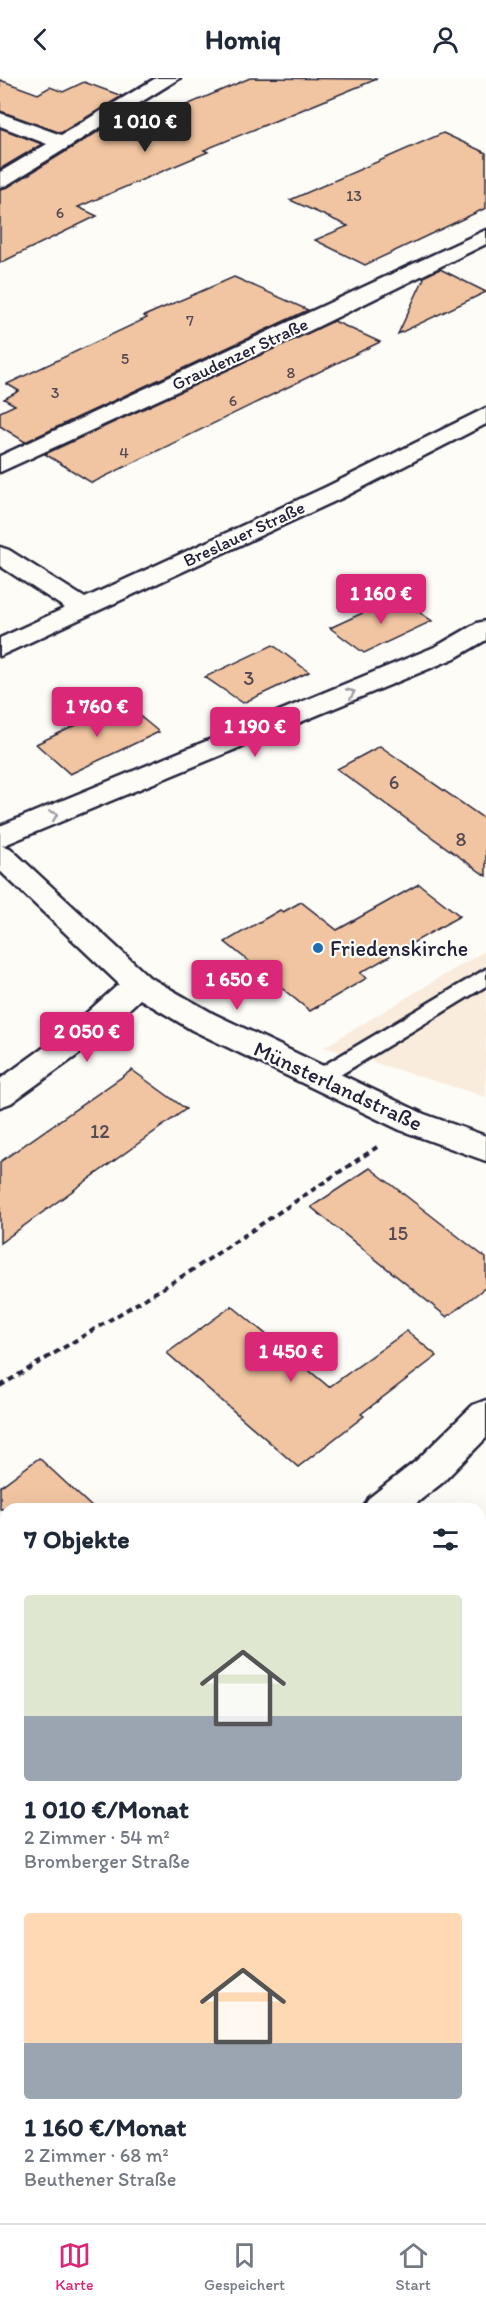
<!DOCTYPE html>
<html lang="de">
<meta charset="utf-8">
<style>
:root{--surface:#fff;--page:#f6f6f7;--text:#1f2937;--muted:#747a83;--line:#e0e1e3;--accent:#db2777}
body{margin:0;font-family:Itim,sans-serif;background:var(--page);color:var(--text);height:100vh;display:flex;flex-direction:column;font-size:22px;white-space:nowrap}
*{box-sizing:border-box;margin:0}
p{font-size:20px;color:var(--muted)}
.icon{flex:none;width:33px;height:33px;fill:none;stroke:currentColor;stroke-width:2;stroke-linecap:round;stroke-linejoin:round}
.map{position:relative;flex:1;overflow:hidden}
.details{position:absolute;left:0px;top:1425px;width:486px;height:720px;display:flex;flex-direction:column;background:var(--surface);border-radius:18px 18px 0 0;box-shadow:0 6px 24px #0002}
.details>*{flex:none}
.price{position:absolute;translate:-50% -51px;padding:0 14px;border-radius:6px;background:var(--accent);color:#fff;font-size:20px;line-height:39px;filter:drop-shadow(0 2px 3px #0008)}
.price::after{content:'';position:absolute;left:50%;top:36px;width:18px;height:14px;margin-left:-9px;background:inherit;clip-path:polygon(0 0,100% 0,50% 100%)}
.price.current{background:#222;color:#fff}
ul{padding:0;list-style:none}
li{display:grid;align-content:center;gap:12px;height:318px;padding:0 24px}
li span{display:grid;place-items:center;height:186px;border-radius:6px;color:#555}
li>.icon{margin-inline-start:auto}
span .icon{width:108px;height:108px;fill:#fffc;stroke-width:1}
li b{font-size:26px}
h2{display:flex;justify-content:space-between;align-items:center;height:72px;padding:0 24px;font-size:26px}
header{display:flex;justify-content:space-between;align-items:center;height:78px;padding:0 24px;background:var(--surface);font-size:27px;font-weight:800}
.dock{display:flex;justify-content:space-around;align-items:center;height:84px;border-top:2px solid var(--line);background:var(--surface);font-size:16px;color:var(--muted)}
.dock a{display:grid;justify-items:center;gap:3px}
.dock .current{color:var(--accent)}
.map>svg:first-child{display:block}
</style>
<header><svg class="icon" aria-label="back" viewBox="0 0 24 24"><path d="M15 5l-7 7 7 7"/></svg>Homiq<svg class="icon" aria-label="person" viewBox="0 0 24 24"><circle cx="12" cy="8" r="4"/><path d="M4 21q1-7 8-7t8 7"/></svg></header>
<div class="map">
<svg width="486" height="2145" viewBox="0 0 486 2145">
<rect width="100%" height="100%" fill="#fdfcf7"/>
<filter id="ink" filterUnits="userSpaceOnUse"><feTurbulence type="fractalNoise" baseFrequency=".0167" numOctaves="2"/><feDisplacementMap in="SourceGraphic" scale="12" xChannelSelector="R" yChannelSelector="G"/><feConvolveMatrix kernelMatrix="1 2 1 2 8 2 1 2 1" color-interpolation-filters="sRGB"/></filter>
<g filter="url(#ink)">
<path fill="#f9ecdd" d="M486 872V1019L324 969Z"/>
<g fill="#f1c5a1" stroke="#22223b" stroke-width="1.5">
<path d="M250 0 377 1 204 72 208 74 78 129 97 138 0 185V111L8 109 143 26 168 35Z"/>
<path d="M0 2 38 16 50 9 63 14 84 4 122 18 61 55 0 33Z"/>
<path d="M0 50 42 66 0 91Z"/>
<path d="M443 55 486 75V130L365 187 315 162 348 148 290 122Z"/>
<path d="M440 191 486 214 398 256 425 198Z"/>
<path d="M234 199 308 232 25 364 0 348V334L15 327 4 321 19 313 7 306 147 240 144 238Z"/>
<path d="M334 243 380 264 92 405 45 376Z"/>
<path d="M397 519 432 543 364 575 330 550Z"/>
<path d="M273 567 309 594 243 625 205 599Z"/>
<path d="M124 625 159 654 70 696 36 666Z"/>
<path d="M380 668 486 742V798L337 691Z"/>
<path d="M419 806 460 838 360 895 367 900 310 933 225 864 280 832 283 834 301 824 337 852Z"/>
<path d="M132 992 186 1031 0 1165V1084Z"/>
<path d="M370 1090 486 1180V1209L447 1239 311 1129Z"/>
<path d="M232 1228 329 1309 407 1253 437 1278 361 1336 364 1338 298 1389 167 1275Z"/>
<path d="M39 1380 94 1431H0V1409Z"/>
</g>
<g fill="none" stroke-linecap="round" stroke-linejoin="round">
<defs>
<path id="service" d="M486 891V908L327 1005 319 1008 311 1005 308 1000 311 995Z"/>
<g id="minor">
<path d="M156 0H180L7 107 0 109V94L47 66 0 48V35L61 57Z"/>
<path d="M486 152V166L309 253 0 394V378Z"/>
<path d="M486 330V346L344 419 0 578V560L65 530 0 488V469L9 472 85 520 326 409Z"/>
<path d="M486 543V562L455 580 2 768 10 770 149 899 214 936 424 1036 486 1058V1083L400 1052 192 952 140 921 86 971 11 1025 0 1029V1001L64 955 119 906 0 793V748L437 568 477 545Z"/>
<path d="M486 1322V1360L442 1405 409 1431H363L369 1420 416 1383 473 1327Z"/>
<path d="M6 1716V1757L0 1759V1718Z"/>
<path d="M486 2007V2056L480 2059V2010Z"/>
<path d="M343 2139H392L390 2145H341Z"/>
</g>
</defs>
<use href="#service" stroke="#22223b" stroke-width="5"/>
<use href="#minor" stroke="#22223b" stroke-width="5"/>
<path stroke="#22223b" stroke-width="4" stroke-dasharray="6 4.5" stroke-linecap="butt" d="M0 1308 191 1193 377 1069"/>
<path stroke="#22223b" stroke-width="4.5" stroke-dasharray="8 6" stroke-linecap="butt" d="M480 1852 486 1859"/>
<use href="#service" fill="#fdfcf7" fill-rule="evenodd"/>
<use href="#minor" fill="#fdfcf7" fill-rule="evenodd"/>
</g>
<defs><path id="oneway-chevron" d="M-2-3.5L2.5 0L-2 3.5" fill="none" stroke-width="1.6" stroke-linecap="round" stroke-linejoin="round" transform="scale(1.5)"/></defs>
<g stroke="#9a9aa2">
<use href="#oneway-chevron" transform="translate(351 615) rotate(-23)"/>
<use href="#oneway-chevron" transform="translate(54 737) rotate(-22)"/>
</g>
</g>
<circle fill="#1f6fb2" stroke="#fdfcf7" stroke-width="2" cx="318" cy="870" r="6"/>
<g text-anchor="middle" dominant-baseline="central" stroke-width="4.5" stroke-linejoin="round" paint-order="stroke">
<g font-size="16" fill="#564b54">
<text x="354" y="117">13</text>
<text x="60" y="134">6</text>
<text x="190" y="242">7</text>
<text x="125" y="280">5</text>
<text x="291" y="294">8</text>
<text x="55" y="314">3</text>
<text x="233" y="322">6</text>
<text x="124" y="374">4</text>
</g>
<g font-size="18" fill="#22223b" stroke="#fdfcf7">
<text transform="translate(240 276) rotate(-25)">Graudenzer Straße</text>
<text transform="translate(244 456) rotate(-25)">Breslauer Straße</text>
</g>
<g font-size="20" fill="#564b54">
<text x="249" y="600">3</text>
<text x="394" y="704">6</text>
<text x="461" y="761">8</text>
<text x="100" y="1053">12</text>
<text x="398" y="1155">15</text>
</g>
<g font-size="22" fill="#22223b" stroke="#fdfcf7" text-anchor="start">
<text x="330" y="870">Friedenskirche</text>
</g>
<g font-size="22" fill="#22223b" stroke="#fdfcf7">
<text transform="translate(338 1008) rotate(25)">Münsterlandstraße</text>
</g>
</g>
</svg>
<b class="price current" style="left:145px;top:75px">1 010 €</b>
<b class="price" style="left:381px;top:547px">1 160 €</b>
<b class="price" style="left:97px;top:660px">1 760 €</b>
<b class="price" style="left:255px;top:680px">1 190 €</b>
<b class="price" style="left:237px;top:933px">1 650 €</b>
<b class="price" style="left:87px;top:985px">2 050 €</b>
<b class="price" style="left:291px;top:1305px">1 450 €</b>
<section class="details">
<h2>7 Objekte<svg class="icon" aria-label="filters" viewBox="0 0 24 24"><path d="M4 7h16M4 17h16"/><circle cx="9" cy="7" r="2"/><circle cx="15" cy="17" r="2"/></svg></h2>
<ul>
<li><span style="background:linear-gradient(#dfe7d0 65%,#9aa5b1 0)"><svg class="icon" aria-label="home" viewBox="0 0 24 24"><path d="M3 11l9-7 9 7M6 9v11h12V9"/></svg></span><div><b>1 010 €/Monat</b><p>2 Zimmer · 54 m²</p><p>Bromberger Straße</p></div></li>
<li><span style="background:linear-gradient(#ffd9b3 70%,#9aa5b1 0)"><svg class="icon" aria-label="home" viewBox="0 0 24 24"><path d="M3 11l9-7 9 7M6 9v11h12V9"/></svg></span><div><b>1 160 €/Monat</b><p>2 Zimmer · 68 m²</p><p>Beuthener Straße</p></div></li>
</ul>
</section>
</div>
<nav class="dock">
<a class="current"><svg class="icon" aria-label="map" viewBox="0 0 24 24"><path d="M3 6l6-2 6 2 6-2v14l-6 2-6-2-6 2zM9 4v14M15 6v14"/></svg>Karte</a>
<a><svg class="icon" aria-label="saved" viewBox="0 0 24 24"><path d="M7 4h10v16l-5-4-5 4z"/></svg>Gespeichert</a>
<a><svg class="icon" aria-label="home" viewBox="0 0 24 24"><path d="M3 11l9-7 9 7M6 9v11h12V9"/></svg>Start</a>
</nav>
